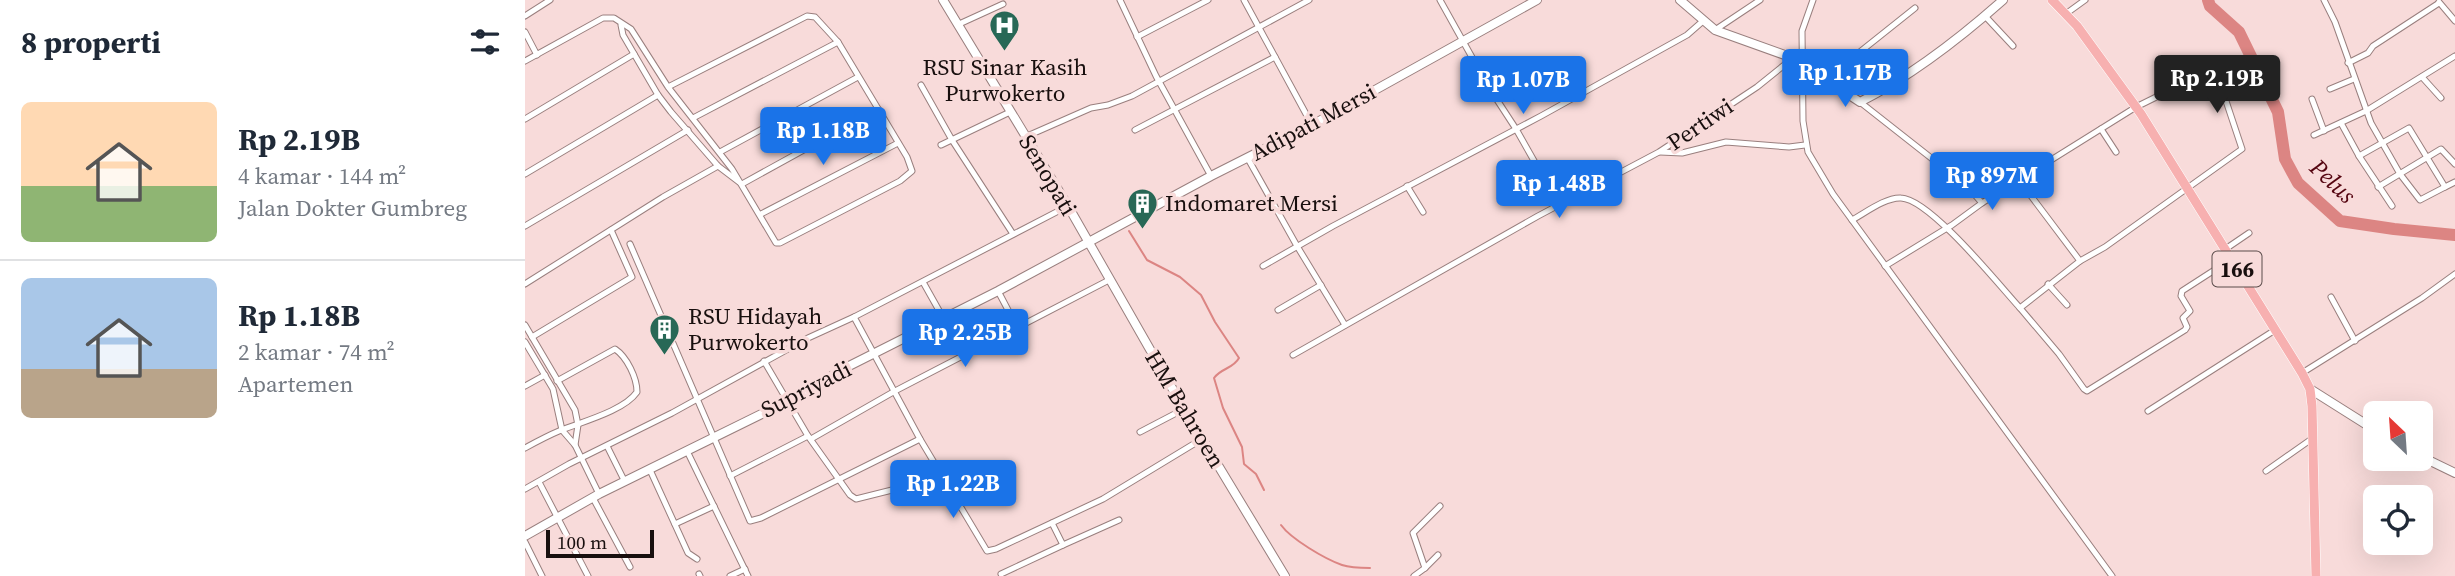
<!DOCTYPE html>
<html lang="id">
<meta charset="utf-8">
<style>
:root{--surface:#fff;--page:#f2f2f3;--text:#1f2937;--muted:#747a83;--line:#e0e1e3;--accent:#1a73e8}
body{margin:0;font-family:"Source Serif 4",serif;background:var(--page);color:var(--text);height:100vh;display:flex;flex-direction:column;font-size:26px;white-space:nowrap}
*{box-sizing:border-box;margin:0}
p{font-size:23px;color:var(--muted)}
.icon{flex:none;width:38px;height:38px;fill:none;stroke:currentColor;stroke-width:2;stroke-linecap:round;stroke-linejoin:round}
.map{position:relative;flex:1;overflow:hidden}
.panel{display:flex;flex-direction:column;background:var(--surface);width:525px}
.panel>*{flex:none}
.needle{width:46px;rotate:335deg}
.controls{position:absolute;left:1838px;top:401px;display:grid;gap:14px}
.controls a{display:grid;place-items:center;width:70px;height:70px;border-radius:10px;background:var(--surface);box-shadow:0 7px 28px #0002;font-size:35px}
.scale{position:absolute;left:21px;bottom:18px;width:108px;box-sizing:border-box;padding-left:7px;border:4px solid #180f0e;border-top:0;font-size:19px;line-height:24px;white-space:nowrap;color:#180f0e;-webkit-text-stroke:5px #f8dbda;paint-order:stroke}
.price{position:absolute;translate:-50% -60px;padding:0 16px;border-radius:7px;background:var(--accent);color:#fff;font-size:23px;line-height:46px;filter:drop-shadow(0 2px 4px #0008)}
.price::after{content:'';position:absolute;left:50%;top:42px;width:21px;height:16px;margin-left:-10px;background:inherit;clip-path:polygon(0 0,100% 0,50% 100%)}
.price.selected{background:#222;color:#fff}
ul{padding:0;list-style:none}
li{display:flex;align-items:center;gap:21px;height:175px;padding:0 21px}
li+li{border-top:2px solid var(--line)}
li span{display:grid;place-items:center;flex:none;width:196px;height:140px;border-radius:10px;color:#555}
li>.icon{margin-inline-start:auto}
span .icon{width:84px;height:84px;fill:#fffc;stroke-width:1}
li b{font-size:30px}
h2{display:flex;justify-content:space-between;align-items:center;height:84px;padding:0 21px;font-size:30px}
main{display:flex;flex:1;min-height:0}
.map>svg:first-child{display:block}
</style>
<main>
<section class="panel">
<h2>8 properti<svg class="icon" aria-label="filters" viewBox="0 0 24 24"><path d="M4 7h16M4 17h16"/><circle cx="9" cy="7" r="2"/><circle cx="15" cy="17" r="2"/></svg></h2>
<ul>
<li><span style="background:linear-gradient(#ffd9b3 60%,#8fb573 0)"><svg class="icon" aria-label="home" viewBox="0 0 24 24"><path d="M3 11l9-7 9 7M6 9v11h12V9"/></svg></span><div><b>Rp 2.19B</b><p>4 kamar · 144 m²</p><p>Jalan Dokter Gumbreg</p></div></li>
<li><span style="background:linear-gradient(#a9c7e8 65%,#b9a48a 0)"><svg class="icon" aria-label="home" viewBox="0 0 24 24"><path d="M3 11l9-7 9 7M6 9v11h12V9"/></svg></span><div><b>Rp 1.18B</b><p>2 kamar · 74 m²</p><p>Apartemen</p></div></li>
</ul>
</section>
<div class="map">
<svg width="1930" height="576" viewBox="0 0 1930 576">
<rect width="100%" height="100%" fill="#f8dbda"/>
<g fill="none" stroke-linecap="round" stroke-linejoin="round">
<g stroke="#dc8583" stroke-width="2">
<path d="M604 231 622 260 655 277 676 295 690 322 714 358C708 369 696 368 689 378L698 408 717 447 719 464 731 474 739 490"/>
<path d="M756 525C766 539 800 559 817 565 826 568 836 568 845 568"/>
</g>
<path stroke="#dc8583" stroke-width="12" d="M1683 0 1685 6 1714 32 1753 112 1760 159 1773 183 1815 221 1869 229 1930 235"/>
<defs>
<g id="street">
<path d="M595 0 631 76 686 176"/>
<path d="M719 0 787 125"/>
<path d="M915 0 963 86 991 129 1034 205"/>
<path d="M1288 0 1277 31 1278 121 1283 152 1308 194 1587 576"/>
<path d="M1799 0 1810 22 1846 123 1875 174 1895 200 1920 187"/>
<path d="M1914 2 1930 21"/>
<path d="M1542 13 1560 0"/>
<path d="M0 16 25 0"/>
<path d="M1460 16 1488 46"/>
<path d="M96 25 98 35 133 95 146 112 193 166 214 182"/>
<path d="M432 25 478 4"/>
<path d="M1190 30 1235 0"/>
<path d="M0 32 12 55"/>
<path d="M612 37 683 0"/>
<path d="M0 61 78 18H89L106 29 143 87 207 169 251 243H255L375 181 387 171 382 157 313 42 290 17 282 16 143 87"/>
<path d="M1823 63 1843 53 1848 46 1914 3"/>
<path d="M1897 77 1916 98"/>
<path d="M1301 79 1390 8"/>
<path d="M396 85 427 140 488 234"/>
<path d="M1805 89 1829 79"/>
<path d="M1787 99 1799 131"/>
<path d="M168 118 313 42"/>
<path d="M0 119 109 54"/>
<path d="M1816 123 1834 156 1867 206"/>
<path d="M1576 129 1591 152"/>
<path d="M610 130 750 57"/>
<path d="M1789 135 1841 111 1930 56"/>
<path d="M500 137 566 108 583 105 607 96 784 0"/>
<path d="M416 145 485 112"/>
<path d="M195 152 333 77"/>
<path d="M1135 152 1157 153 1201 142 1264 147 1280 145"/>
<path d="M1834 156 1884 128 1920 187 1930 182"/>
<path d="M722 157 772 246 820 325"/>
<path d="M0 174 133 95"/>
<path d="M1494 180 1555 261"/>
<path d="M217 184 353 109"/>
<path d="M882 186 898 212"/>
<path d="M1853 187 1916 149 1930 164"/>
<path d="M236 214 373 143"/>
<path d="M1327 220C1340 213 1361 197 1376 198 1405 199 1474 285 1495 308L1555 261 1580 247 1717 149 1690 68 1611 107 1457 203 1443 187 1335 102"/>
<path d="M0 226 163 130"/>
<path d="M105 244 225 521 236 518 395 439"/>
<path d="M1699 250 1724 233"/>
<path d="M738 266 808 226 1016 116 1162 35 1178 21"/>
<path d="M1360 266 1427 225 1457 203"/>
<path d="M398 282 439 355"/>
<path d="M0 284 138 197 193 166"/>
<path d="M1523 284 1542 305"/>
<path d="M473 291 492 327"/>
<path d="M1806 297 1830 341"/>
<path d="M1495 308 1534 354 1559 389 1562 391 1660 330 1662 327 1658 318 1665 311 1656 296 1657 291 1705 260"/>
<path d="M753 310 796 285"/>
<path d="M329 317 395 439 462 551 471 549 578 499 677 439"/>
<path d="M0 325 50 410 53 425 50 445"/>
<path d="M7 337 107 277 86 230"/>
<path d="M0 342 28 389 37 430 50 445 74 494"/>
<path d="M768 355 1013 216 1134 152 1232 87 1268 58"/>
<path d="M239 361 283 436 325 495 331 499 367 490 381 493"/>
<path d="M1777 373 1897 298 1930 274"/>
<path d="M0 386 20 375"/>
<path d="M1623 411 1750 330"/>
<path d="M615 432 659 409"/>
<path d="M286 439 370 391 584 280"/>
<path d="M82 446 100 482"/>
<path d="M0 448C11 442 22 436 34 431 56 422 99 411 112 392 112 378 102 357 90 349L32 381"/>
<path d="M162 451 223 576"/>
<path d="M125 470 163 553 172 559"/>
<path d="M1741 471 1788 438"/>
<path d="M205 476 283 436"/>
<path d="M14 482 63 576"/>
<path d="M0 489 44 464 147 413 283 338 329 317 543 206"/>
<path d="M68 498 105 567"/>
<path d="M527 523 538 545 594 520"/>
<path d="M150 524 189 506"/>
<path d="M0 542 17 576"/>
<path d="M900 568 913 555"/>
<path d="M174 574 175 576"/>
<path d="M476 574 538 545"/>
<path d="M205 576 220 569"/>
<path d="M889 576 900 568 888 533 915 506"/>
</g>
<g id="secondary">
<path d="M418 0 543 206 659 409 760 576"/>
<path d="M1155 0 1190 30 1268 58 1335 102C1388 75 1434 39 1478 0"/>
<path d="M1785 389 1850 430"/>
<path d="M1895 456 1930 473"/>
<path d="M0 536 74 494 263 401 324 366 473 291 686 176 787 125 1012 0"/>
</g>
<path id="primary" d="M1527 0 1552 26 1616 114 1777 373 1785 389 1787 406 1791 576"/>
</defs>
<use href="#street" stroke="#997f7e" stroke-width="7"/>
<use href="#secondary" stroke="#997f7e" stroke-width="10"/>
<use href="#primary" stroke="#fff" stroke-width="10"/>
<use href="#street" stroke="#fff" stroke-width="5"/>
<use href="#secondary" stroke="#fff" stroke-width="8"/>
<use href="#primary" stroke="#f7b0b0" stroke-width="9"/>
</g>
<defs>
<symbol id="hospital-pin" viewBox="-11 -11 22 30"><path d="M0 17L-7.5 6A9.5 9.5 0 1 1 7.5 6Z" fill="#286856" stroke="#f8dbda"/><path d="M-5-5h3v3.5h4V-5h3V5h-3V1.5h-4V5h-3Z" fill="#fff"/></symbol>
<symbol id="building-pin" viewBox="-11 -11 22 30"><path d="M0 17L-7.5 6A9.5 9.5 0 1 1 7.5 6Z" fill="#286856" stroke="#f8dbda"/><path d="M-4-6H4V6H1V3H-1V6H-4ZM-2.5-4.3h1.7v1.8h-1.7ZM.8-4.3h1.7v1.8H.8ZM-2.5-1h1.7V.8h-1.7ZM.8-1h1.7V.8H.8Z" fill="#fff"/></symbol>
</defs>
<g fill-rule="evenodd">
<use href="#hospital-pin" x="462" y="8" width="35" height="47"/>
<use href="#building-pin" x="600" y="186" width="35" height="47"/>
<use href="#building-pin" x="122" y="312" width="35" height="47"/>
</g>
<g text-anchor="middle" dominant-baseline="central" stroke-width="7" stroke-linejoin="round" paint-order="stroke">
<rect fill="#f8dbda" stroke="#5b4c4b" stroke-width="2" x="1687.5" y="251.5" width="49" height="35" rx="5"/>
<g font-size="21" font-weight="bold" fill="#180f0e">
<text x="1712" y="269">166</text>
</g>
<g font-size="23" fill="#180f0e" stroke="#f8dbda" text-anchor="start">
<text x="480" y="67" text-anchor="middle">RSU Sinar Kasih<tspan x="480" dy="26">Purwokerto</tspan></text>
<text x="640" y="203">Indomaret Mersi</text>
<text x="163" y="316">RSU Hidayah<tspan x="163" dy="26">Purwokerto</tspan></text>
</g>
<g font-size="23" fill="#180f0e" stroke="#f8dbda">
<text transform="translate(788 122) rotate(-28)">Adipati Mersi</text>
<text transform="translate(1175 124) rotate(-34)">Pertiwi</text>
<text transform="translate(523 175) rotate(59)">Senopati</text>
<text transform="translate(281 389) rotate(-27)">Supriyadi</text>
<text transform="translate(660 409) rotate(59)">HM Bahroen</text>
</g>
<g font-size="24" font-style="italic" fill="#550510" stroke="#f8dbda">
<text transform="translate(1808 181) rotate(43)">Pelus</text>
</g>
</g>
</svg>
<div class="controls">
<a><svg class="needle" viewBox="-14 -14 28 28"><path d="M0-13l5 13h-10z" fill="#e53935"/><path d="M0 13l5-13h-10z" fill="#747a83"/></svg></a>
<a><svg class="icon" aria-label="locate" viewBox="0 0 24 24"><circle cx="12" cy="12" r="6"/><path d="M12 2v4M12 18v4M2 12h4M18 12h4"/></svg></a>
</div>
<div class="scale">100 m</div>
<b class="price" style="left:1320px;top:109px">Rp 1.17B</b>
<b class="price selected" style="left:1692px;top:115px">Rp 2.19B</b>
<b class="price" style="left:998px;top:116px">Rp 1.07B</b>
<b class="price" style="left:298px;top:167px">Rp 1.18B</b>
<b class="price" style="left:1467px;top:212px">Rp 897M</b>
<b class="price" style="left:1034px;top:220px">Rp 1.48B</b>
<b class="price" style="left:440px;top:369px">Rp 2.25B</b>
<b class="price" style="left:428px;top:520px">Rp 1.22B</b>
</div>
</main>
